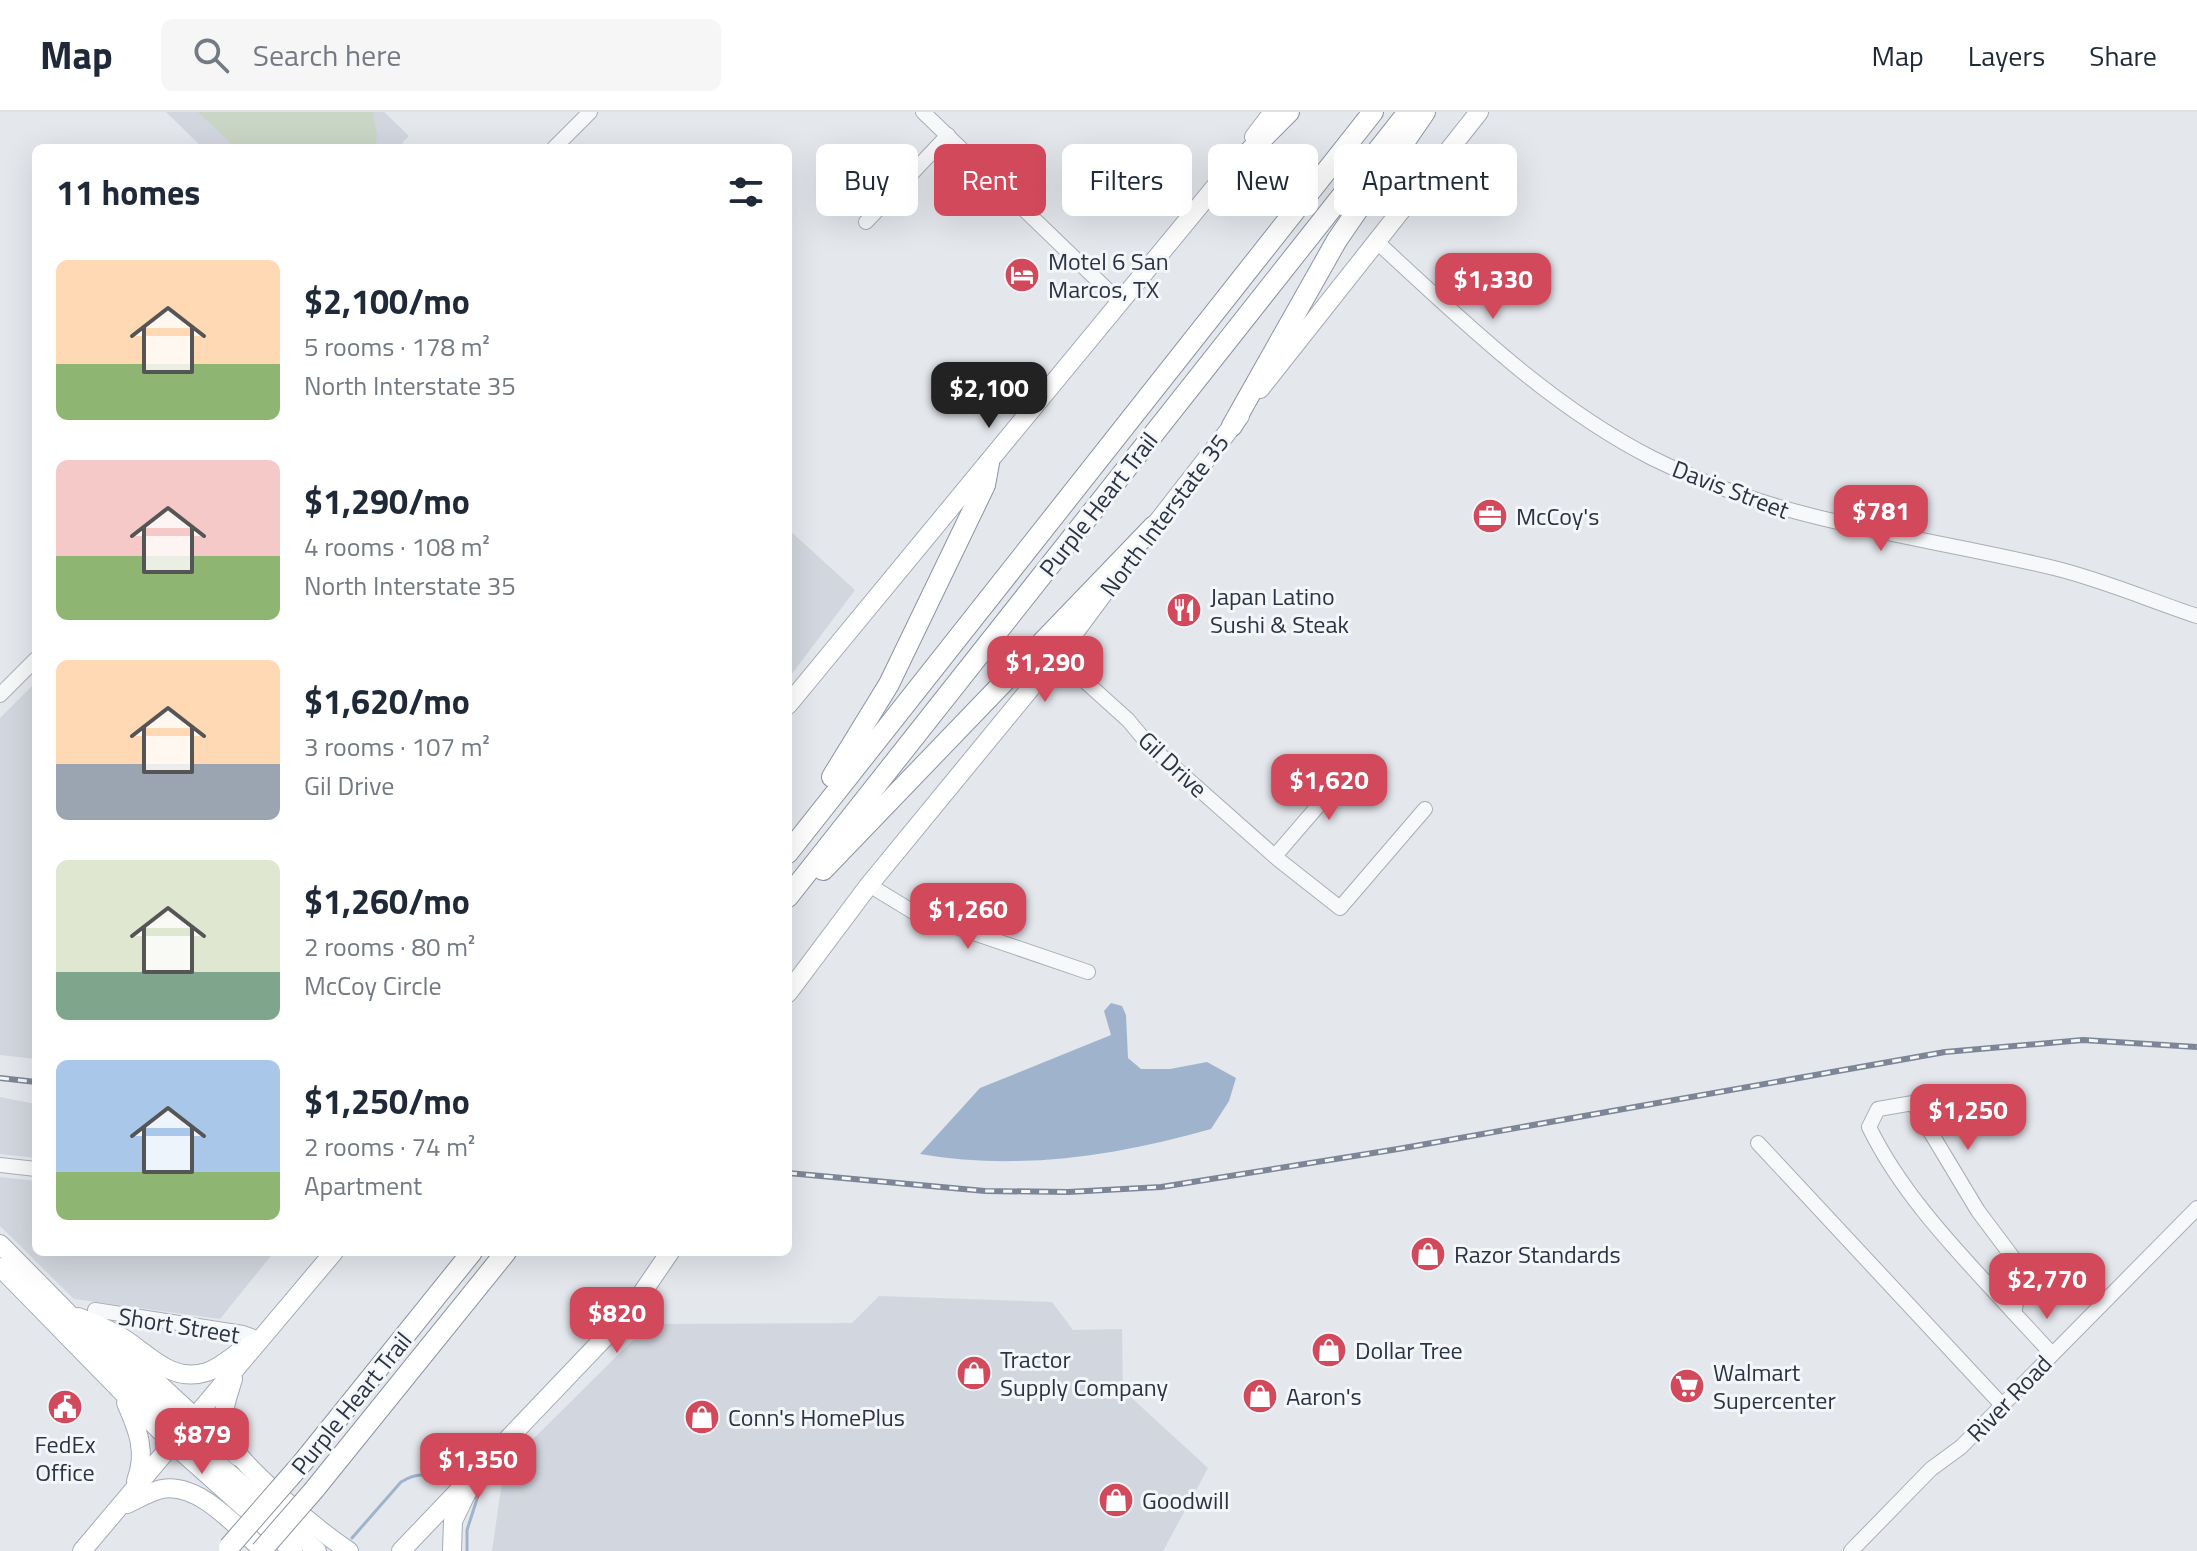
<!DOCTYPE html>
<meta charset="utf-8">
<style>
:root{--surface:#fff;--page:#f6f6f7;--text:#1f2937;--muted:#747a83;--line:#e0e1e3;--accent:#d1495b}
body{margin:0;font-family:"Titillium Web",sans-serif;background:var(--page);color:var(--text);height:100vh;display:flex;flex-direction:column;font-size:30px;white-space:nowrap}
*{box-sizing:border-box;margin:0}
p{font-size:26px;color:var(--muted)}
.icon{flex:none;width:44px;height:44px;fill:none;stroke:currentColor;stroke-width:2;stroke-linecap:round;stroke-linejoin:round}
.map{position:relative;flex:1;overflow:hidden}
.details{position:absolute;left:32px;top:32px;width:760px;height:1112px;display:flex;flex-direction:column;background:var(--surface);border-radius:12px;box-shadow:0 8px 32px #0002}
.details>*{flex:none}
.hud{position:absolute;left:816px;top:32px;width:760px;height:72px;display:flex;gap:16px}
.price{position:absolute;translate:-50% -68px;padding:0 18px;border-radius:16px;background:var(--accent);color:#fff;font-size:26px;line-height:52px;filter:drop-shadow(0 2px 4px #0008)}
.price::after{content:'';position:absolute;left:50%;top:48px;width:24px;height:18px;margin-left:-12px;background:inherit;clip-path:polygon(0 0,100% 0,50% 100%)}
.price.selected{background:#222;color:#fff}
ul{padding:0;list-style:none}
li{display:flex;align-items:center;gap:24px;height:200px;padding:0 24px}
li span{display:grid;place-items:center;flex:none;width:224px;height:160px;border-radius:12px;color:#555}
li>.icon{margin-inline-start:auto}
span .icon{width:96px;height:96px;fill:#fffc;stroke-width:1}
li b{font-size:34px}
h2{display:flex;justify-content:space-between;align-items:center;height:96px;padding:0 24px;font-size:34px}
.chip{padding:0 28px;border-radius:12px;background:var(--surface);box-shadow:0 8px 32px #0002;font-size:28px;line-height:72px}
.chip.selected{background:var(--accent);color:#fff}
header{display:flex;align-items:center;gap:48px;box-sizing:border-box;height:112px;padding:0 40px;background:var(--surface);border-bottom:2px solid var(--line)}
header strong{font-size:38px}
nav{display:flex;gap:44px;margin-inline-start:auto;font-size:28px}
.search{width:560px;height:72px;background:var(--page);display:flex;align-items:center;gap:20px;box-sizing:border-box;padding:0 28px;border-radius:12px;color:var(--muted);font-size:30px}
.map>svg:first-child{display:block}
</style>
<header>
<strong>Map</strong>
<div class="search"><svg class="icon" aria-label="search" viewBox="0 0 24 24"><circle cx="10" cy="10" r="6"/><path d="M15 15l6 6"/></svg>Search here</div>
<nav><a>Map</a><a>Layers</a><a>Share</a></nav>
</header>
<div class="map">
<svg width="2197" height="1439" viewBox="0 0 2197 1439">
<rect width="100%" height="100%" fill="#e4e7ec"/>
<g fill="#d2d6de">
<path d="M166 0H384L409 24 402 31 408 36H203Z"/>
<path d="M788 417 855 478 788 567Z"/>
<path d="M36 570V947L0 943V606Z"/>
<path d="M0 985 36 992V1046L0 1042Z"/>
<path d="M0 1065 36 1069V1140H274L220 1207 74 1187 0 1114Z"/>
<path d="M879 1184 1052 1190 1073 1218 1122 1217 1123 1278 1208 1356 1163 1439H492L504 1356 639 1222 658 1212 852 1211Z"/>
</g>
<path fill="#c9d6c5" d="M198 0H373L377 23 375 36H236Z"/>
<path fill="#9fb4cc" d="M1111 891 1122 894 1126 903 1128 946 1141 957H1170L1207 950 1236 966 1229 989 1211 1017C1116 1044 1018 1059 920 1042L980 976 1111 923 1104 899Z"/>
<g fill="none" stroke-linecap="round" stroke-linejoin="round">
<g stroke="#9fb4cc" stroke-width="3">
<path d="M352 1426 401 1370C419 1359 432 1362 450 1370"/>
<path d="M467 1439V1418L477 1387 473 1382"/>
</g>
<defs>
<g id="minor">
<path d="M923 0 1120 190"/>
<path d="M554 36 590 0"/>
<path d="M866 110 948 23"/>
<path d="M1377 130C1462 208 1548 293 1652 346 1784 412 1914 422 2054 456 2103 468 2149 488 2197 504"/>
<path d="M1057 544 1128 608 1148 632 1279 748 1340 796 1425 697"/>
<path d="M0 583 36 547"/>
<path d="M1275 744 1355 651"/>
<path d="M869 773 915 801 1088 860"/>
<path d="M1913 991 1978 1099 2023 1159 2014 1201C1962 1144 1903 1085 1869 1015L1878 997Z"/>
<path d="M1758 1031 2002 1293"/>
<path d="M0 1053 36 1057"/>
<path d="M95 1198 243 1221 262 1228"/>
<path d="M2014 1201 2052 1242"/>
<path d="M1851 1439 1931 1357 1961 1335 2197 1096"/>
</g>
<g id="major">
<path d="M1254 25 1273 0"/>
<path d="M1260 277 1479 0"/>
<path d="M1145 426 1240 304"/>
<path d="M788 593 1229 58"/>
<path d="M788 881 869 773 1057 544 1120 459"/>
<path d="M0 1132 207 1342 317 1439"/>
<path d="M0 1155 172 1331 293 1439"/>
<path d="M78 1205C91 1210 105 1216 118 1223 147 1239 169 1272 207 1260 225 1254 237 1238 255 1231"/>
<path d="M108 1232 132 1247 238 1345"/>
<path d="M233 1267C228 1284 220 1303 225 1321 233 1349 322 1422 349 1439"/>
<path d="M126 1291C138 1318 147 1340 136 1369"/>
<path d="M127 1392C138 1387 149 1380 162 1377 200 1370 238 1417 264 1439"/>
<path d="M82 1439 334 1140"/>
<path d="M401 1439 629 1200 670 1140"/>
<path d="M452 1439 453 1409 470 1374"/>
</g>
<g id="highway">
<path d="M1220 69 1289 0"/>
<path d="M1232 314 1337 128 1425 0"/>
<path d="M832 665 889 572 985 373 989 351"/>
<path d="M788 741 1373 0"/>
<path d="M823 758 1154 414"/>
<path d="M788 785 1408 0"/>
<path d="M303 1350 472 1140"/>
<path d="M314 1378 506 1140"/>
</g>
</defs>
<use href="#minor" stroke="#a9aeb7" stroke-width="16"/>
<use href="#major" stroke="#a3abb8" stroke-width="20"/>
<use href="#highway" stroke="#8b94a3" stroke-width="22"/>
<use href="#minor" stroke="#f7f8fa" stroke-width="14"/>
<use href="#major" stroke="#fff" stroke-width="18"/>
<use href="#highway" stroke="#fff" stroke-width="20"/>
<defs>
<g id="rail">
<path d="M0 966 36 970"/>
<path d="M788 1061 985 1079 1068 1080 1161 1075 1398 1037 1945 940 2083 928 2197 935"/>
</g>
</defs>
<use href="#rail" stroke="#7d8696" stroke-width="6"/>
<use href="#rail" stroke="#f4f6f9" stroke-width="3" stroke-dasharray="9" stroke-linecap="butt"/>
<defs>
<g id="highway-bridge">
<path d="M229 1435 303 1350"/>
<path d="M261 1439 314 1378"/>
</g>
</defs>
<use href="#highway-bridge" stroke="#8b94a3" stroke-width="22" stroke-linecap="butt"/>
<use href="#highway-bridge" stroke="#fff" stroke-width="20"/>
</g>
<defs>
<symbol id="hotel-disc" viewBox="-11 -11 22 22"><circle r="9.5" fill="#d1495b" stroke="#f4f6f9"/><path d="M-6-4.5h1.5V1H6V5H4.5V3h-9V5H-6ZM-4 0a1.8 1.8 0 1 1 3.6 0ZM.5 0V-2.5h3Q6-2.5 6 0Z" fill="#fff"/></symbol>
<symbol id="office-disc" viewBox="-11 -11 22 22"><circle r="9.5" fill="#d1495b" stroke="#f4f6f9"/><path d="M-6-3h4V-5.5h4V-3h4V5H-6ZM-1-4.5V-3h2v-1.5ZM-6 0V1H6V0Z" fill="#fff"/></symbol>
<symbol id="restaurant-disc" viewBox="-11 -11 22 22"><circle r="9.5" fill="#d1495b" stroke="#f4f6f9"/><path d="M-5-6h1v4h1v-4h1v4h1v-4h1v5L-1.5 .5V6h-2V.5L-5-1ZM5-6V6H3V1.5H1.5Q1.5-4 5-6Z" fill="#fff"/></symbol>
<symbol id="shop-disc" viewBox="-11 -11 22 22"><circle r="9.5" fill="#d1495b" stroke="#f4f6f9"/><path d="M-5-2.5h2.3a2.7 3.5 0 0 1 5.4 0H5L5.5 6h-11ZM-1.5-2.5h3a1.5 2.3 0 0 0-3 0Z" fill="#fff"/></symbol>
<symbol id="supermarket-disc" viewBox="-11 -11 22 22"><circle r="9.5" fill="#d1495b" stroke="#f4f6f9"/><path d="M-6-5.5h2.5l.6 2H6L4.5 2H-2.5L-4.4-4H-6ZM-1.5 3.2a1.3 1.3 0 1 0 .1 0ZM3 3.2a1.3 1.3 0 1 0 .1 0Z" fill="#fff"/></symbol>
<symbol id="civic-disc" viewBox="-11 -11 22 22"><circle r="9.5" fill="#d1495b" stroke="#f4f6f9"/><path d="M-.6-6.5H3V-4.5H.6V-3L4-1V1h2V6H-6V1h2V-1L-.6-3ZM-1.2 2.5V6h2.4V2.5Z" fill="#fff"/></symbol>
</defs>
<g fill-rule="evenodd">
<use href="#hotel-disc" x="1002" y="143" width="40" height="40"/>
<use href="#office-disc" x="1470" y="384" width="40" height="40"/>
<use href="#restaurant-disc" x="1164" y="478" width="40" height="40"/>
<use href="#shop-disc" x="1408" y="1122" width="40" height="40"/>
<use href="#shop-disc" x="1309" y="1218" width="40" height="40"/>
<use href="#shop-disc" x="954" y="1241" width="40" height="40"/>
<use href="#supermarket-disc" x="1667" y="1254" width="40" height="40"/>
<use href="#shop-disc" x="1240" y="1264" width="40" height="40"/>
<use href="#civic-disc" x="45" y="1275" width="40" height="40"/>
<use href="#shop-disc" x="682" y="1285" width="40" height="40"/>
<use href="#shop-disc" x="1096" y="1368" width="40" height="40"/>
</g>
<g text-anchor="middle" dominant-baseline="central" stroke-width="6" stroke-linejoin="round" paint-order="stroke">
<g font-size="24" fill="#2b3445" stroke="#f4f6f9" text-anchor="start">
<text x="1048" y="149">Motel 6 San<tspan x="1048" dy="28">Marcos, TX</tspan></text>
<text x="1516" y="404">McCoy's</text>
<text x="1210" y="484">Japan Latino<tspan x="1210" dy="28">Sushi &amp; Steak</tspan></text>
<text x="1454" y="1142">Razor Standards</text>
<text x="1355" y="1238">Dollar Tree</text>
<text x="1000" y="1247">Tractor<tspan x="1000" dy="28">Supply Company</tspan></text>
<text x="1713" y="1260">Walmart<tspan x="1713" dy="28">Supercenter</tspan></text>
<text x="1286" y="1284">Aaron's</text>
<text x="728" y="1305">Conn's HomePlus</text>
<text x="65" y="1332" text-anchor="middle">FedEx<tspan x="65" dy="28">Office</tspan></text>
<text x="1142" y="1388">Goodwill</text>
</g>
<g font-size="24" fill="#2b3445" stroke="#f4f6f9">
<text transform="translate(1731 377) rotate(21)">Davis Street</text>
<text transform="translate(1098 392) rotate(-52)">Purple Heart Trail</text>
<text transform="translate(1164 403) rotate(-53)">North Interstate 35</text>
<text transform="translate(1173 652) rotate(43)">Gil Drive</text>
<text transform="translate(179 1213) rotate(9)">Short Street</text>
<text transform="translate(2009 1286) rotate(-46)">River Road</text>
<text transform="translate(351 1291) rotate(-51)">Purple Heart Trail</text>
</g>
</g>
</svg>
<b class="price" style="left:1493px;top:209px">$1,330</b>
<b class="price selected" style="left:989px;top:318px">$2,100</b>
<b class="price" style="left:1881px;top:441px">$781</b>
<b class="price" style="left:1045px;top:592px">$1,290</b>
<b class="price" style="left:1329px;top:710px">$1,620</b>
<b class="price" style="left:968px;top:839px">$1,260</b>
<b class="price" style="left:1968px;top:1040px">$1,250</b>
<b class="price" style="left:2047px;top:1209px">$2,770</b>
<b class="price" style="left:617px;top:1243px">$820</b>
<b class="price" style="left:202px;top:1364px">$879</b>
<b class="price" style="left:478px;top:1389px">$1,350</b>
<div class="hud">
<a class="chip">Buy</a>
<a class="chip selected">Rent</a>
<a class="chip">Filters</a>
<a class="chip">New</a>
<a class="chip">Apartment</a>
</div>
<section class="details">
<h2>11 homes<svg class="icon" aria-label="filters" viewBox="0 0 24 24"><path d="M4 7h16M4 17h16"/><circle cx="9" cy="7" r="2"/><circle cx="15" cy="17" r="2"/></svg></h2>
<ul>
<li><span style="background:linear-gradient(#ffd9b3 65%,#8fb573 0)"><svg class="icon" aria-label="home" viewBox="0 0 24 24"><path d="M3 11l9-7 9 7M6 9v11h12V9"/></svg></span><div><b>$2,100/mo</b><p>5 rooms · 178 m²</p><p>North Interstate 35</p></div></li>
<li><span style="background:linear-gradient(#f6c9c9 60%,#8fb573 0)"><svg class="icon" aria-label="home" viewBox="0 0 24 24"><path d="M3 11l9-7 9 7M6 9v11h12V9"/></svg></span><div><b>$1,290/mo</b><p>4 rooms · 108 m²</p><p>North Interstate 35</p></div></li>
<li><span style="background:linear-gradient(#ffd9b3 65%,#9aa5b1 0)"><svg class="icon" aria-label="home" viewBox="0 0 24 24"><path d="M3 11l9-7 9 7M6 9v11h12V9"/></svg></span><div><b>$1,620/mo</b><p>3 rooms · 107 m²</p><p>Gil Drive</p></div></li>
<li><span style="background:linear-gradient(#dfe7d0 70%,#7fa58c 0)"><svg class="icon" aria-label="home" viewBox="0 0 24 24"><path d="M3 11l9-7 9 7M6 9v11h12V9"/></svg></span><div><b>$1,260/mo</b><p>2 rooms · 80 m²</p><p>McCoy Circle</p></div></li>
<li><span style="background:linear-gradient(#a9c7e8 70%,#8fb573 0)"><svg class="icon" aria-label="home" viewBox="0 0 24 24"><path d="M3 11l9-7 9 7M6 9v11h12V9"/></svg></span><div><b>$1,250/mo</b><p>2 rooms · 74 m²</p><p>Apartment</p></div></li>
</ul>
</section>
</div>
